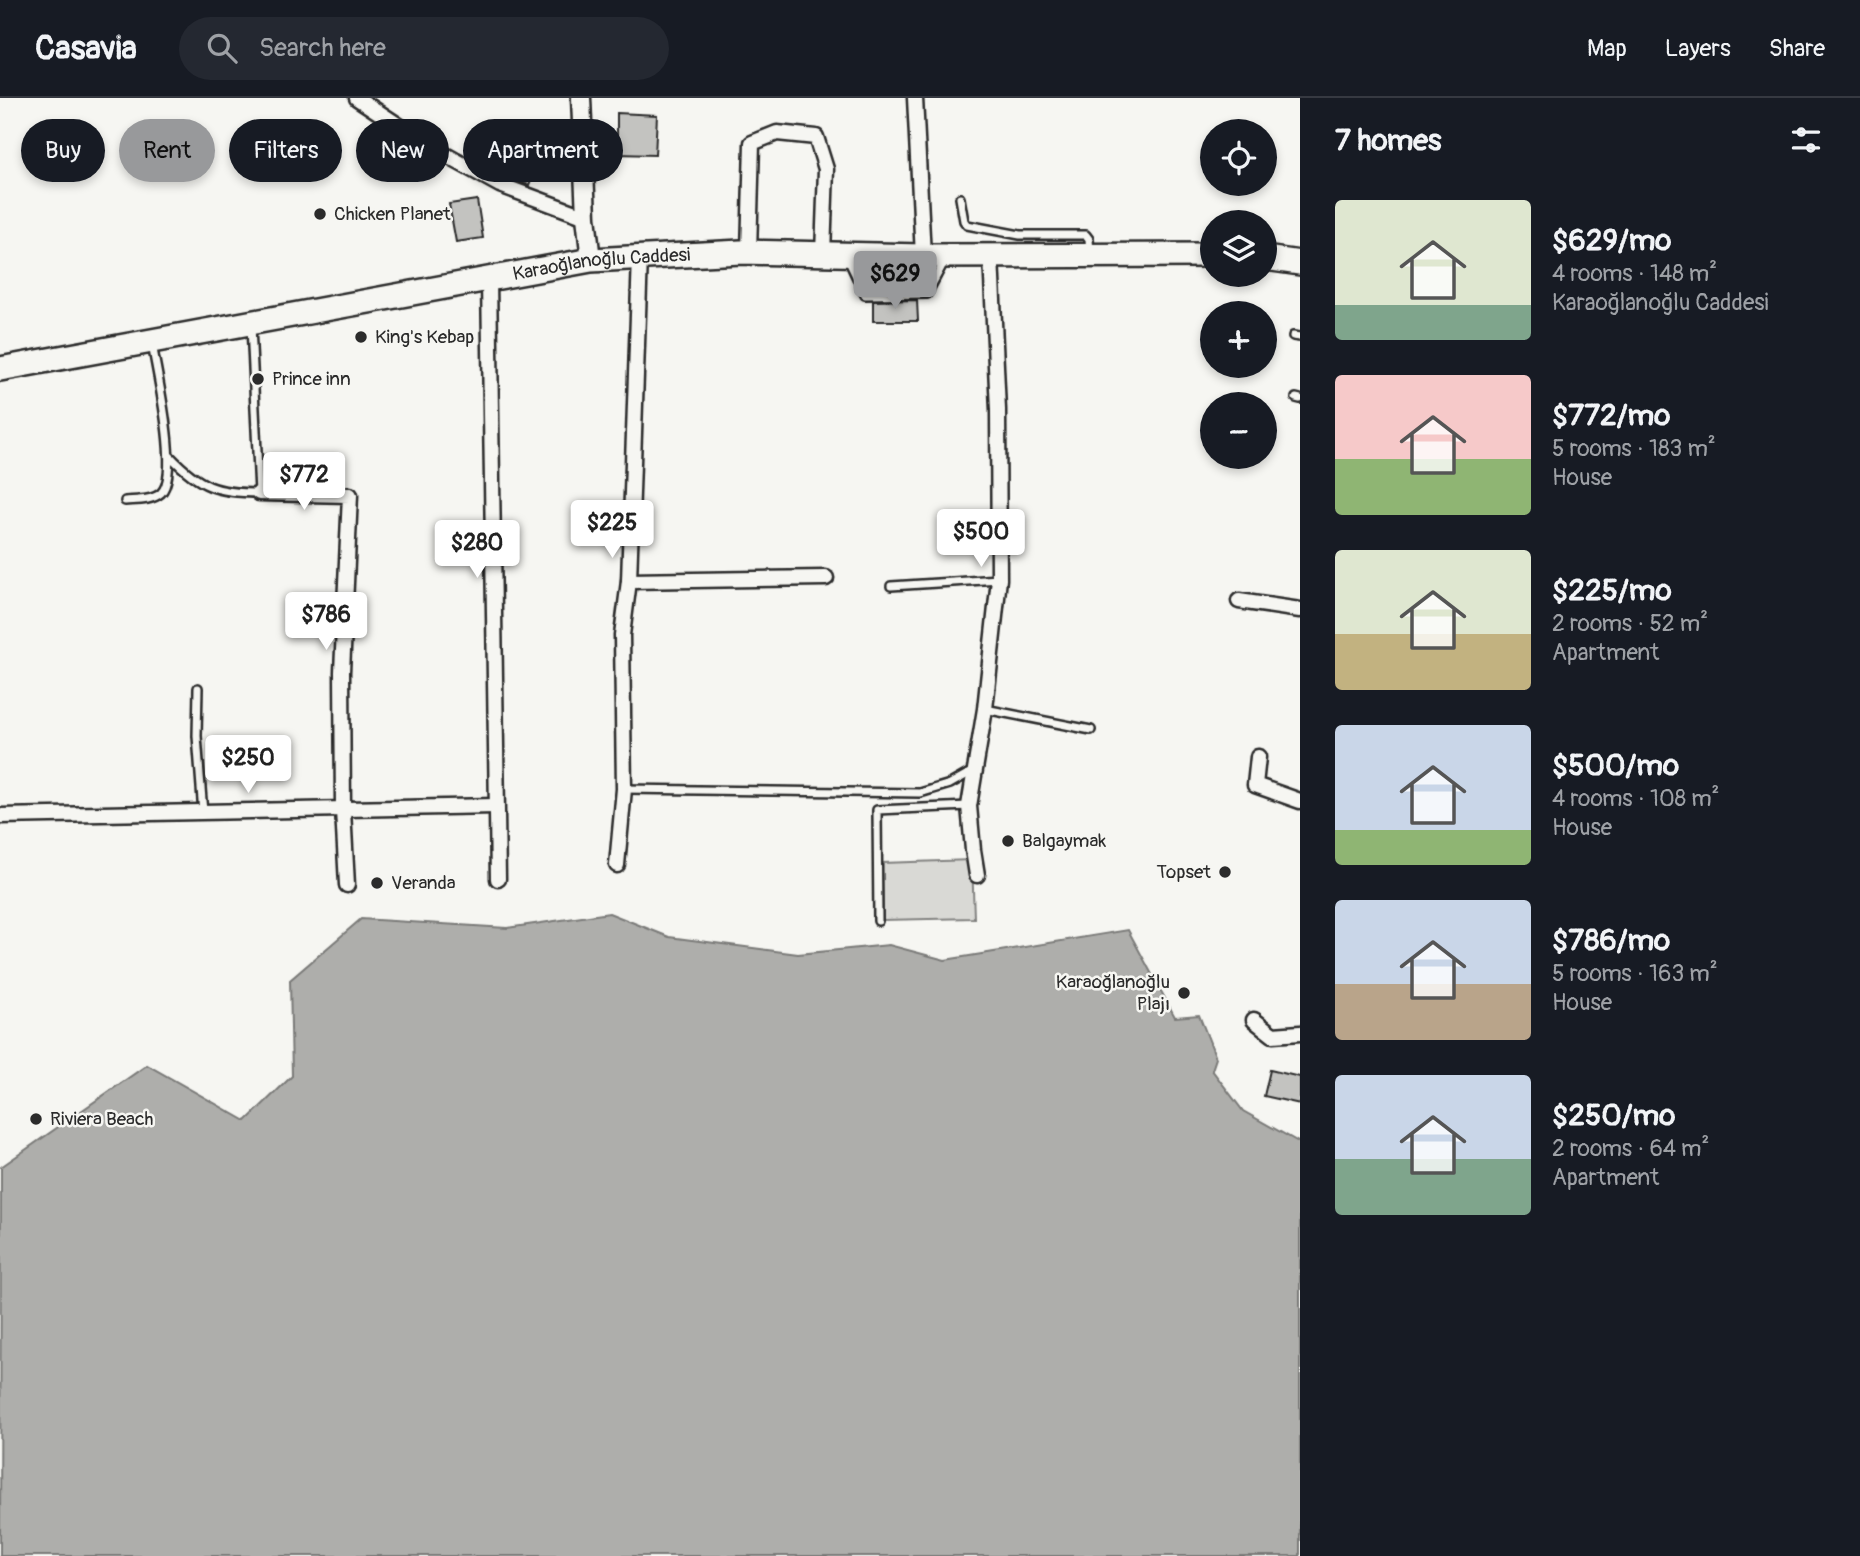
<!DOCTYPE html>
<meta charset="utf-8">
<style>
:root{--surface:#171b24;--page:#242831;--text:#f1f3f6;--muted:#9ea1a6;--line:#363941;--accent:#98999b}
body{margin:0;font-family:Pangolin,sans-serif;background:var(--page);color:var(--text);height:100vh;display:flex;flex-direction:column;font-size:26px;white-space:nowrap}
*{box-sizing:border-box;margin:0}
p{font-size:23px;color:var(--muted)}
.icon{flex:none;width:38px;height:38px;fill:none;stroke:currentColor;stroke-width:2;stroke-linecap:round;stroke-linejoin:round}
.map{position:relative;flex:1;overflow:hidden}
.side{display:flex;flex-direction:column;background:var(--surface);width:560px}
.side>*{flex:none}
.guide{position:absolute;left:21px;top:21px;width:665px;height:63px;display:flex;gap:14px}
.controls{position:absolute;left:1200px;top:21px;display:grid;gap:14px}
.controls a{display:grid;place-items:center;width:77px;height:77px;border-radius:50%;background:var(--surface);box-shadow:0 4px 10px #0003;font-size:35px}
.price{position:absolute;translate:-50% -60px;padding:0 16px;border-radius:7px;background:#fff;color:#222;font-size:23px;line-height:46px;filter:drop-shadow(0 2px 4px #0008)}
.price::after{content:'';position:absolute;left:50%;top:42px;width:21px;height:16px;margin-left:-10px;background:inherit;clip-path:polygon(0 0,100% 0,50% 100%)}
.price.on{background:var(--accent);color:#111}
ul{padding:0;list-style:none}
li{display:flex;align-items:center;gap:21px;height:175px;padding:0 35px}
li span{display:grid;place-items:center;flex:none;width:196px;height:140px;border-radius:7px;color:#555}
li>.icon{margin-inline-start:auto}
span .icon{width:84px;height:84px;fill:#fffc;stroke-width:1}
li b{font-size:30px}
h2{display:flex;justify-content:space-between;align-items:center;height:84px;padding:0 35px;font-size:30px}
.pill{padding:0 24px;border-radius:32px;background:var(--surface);box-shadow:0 4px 10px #0003;font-size:24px;line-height:63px}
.pill.on{background:var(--accent);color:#111}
header{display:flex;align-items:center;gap:42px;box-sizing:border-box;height:98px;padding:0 35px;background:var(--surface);border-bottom:2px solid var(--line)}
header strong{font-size:33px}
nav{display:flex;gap:38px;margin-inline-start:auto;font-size:24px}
.search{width:490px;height:63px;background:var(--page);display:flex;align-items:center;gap:18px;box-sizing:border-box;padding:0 24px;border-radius:38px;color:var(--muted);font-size:26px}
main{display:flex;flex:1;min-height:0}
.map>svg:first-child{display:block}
</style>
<header>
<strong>Casavia</strong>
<div class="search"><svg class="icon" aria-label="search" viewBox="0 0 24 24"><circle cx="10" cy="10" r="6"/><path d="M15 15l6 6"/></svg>Search here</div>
<nav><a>Map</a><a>Layers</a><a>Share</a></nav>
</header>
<main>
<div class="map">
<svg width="1300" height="1458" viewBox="0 0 1300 1458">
<rect width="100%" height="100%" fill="#f6f6f2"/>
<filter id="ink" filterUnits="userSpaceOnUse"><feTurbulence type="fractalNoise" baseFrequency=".0143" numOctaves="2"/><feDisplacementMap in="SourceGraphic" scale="14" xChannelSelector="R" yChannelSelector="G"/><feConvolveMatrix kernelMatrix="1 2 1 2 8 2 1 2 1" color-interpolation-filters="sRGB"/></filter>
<g filter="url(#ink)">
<path fill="#d9d9d5" stroke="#828280" stroke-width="2" d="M972 762 974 820 883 822 882 765Z"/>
<path fill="#aeaeab" stroke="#7a7a78" stroke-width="2" d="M609 815 669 839 798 856 889 847 945 862 1128 832 1175 919 1199 917 1216 960 1212 972 1243 1013 1300 1045V1458H0L1 1069 147 967 246 1023 292 978 290 882 361 821 507 830Z"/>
<g fill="#c3c3c0" stroke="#2b2b2b" stroke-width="2">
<path d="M617 15 657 17 655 57 617 56Z"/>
<path d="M522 40 544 49 529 87 506 79Z"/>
<path d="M477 102 483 140 456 144 449 106Z"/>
<path d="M917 202 918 223H873V203Z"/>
<path d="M1270 972 1300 979V1006L1264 998Z"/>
</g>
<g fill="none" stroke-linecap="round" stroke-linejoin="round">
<defs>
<g id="service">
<path d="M960 100 964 123 967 127 1020 137H1086L1089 141 1090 155"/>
<path d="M847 159 865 197 927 196 945 162"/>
<path d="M1293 238 1300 239"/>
<path d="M1296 300 1300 301"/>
<path d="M170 358C200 389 216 395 259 395L251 228"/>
<path d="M125 403C136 402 152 403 161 395 181 376 156 273 152 245"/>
<path d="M891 488 999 481"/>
<path d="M198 590 197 638 203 715"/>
<path d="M985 611 1091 632"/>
<path d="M624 691 920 695 950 686 973 673"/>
<path d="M878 823 877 712 969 708"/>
</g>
<g id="minor">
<path d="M357 0 431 49 500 87 586 119"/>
<path d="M915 0 923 158"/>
<path d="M749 154 752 45 777 35 816 39 826 71 823 156"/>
<path d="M489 182 498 781"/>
<path d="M259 395 350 397 342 574 343 712 347 787"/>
<path d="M629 483 826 480"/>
<path d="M1239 503 1300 512"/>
<path d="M1258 659 1255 687 1300 703"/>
<path d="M0 718 496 708"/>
<path d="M617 767 624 691 622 537 629 483 640 158"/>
<path d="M977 777 973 752 969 708 985 611 999 481 998 312 991 158"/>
<path d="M1254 922 1273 937 1300 935"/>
</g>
<path id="tertiary" d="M581 0 586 119 591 162"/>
<g id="primary">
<path d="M1265 160 1300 165"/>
<path id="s1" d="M0 271 591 162 741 154 923 158 1213 157"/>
</g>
</defs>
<use href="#service" stroke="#2b2b2b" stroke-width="12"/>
<use href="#minor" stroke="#2b2b2b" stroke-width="19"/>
<use href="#tertiary" stroke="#2b2b2b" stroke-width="23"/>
<use href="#primary" stroke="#2b2b2b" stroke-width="28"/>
<use href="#service" stroke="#f6f6f2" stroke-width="7"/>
<use href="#minor" stroke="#f6f6f2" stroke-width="14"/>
<use href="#tertiary" stroke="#f6f6f2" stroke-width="18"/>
<use href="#primary" stroke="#f6f6f2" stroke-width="23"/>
</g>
</g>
<g fill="#2b2b2b" stroke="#f6f6f2" stroke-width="2.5">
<circle cx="320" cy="116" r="7"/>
<circle cx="361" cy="239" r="7"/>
<circle cx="258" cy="281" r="7"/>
<circle cx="1008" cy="743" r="7"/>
<circle cx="1225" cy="774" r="7"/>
<circle cx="377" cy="785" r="7"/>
<circle cx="1184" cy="895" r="7"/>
<circle cx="36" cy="1021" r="7"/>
</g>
<g text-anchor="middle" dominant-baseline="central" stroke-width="5" stroke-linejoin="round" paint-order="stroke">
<g font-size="19" fill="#2b2b2b" stroke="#f6f6f2" text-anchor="start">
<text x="334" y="116">Chicken Planet</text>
<text x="375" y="239">King's Kebap</text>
<text x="272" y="281">Prince inn</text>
<text x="1022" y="743">Balgaymak</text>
<text x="1211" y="774" text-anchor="end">Topset</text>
<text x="391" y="785">Veranda</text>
<text x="1170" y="884" text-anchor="end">Karaoğlanoğlu<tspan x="1170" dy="22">Plajı</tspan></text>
<text x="50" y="1021">Riviera Beach</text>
</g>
<g font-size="19" fill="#2b2b2b" stroke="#f6f6f2">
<text stroke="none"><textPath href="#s1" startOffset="611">Karaoğlanoğlu Caddesi</textPath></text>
</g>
</g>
</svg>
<div class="controls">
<a><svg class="icon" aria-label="locate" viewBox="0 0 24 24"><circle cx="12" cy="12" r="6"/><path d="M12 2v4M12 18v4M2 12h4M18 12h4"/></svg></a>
<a><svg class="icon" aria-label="layers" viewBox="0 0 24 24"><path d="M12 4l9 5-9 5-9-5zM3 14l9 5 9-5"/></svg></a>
<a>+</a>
<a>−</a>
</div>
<b class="price on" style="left:895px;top:213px">$629</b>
<b class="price" style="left:304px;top:414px">$772</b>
<b class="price" style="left:612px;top:462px">$225</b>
<b class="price" style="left:981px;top:471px">$500</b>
<b class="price" style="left:477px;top:482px">$280</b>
<b class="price" style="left:326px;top:554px">$786</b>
<b class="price" style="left:248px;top:697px">$250</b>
<div class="guide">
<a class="pill">Buy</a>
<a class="pill on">Rent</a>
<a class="pill">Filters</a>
<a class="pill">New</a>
<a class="pill">Apartment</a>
</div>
</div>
<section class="side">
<h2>7 homes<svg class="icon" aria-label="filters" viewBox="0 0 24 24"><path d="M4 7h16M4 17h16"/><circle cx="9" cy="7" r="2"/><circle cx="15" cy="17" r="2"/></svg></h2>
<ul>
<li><span style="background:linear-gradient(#dfe7d0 75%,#7fa58c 0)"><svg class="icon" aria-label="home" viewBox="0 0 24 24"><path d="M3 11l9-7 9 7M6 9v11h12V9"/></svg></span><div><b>$629/mo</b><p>4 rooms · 148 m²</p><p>Karaoğlanoğlu Caddesi</p></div></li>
<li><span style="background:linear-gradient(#f6c9c9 60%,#8fb573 0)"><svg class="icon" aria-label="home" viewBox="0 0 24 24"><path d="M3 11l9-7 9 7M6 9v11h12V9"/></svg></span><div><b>$772/mo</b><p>5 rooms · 183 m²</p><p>House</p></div></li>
<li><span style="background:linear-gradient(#dfe7d0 60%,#c2b280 0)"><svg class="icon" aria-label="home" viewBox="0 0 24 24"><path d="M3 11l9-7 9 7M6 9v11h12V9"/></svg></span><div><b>$225/mo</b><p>2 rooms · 52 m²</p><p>Apartment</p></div></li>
<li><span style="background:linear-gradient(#c9d6e8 75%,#8fb573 0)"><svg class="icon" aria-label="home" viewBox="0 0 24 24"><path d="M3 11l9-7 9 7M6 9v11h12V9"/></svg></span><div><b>$500/mo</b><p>4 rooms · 108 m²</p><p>House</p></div></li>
<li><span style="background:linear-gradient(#c9d6e8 60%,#b9a48a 0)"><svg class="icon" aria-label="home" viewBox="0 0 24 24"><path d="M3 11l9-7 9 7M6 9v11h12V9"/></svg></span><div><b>$786/mo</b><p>5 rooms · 163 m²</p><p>House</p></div></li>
<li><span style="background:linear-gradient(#c9d6e8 60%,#7fa58c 0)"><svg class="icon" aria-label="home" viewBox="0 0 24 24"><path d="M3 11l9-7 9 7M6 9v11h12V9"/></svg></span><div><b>$250/mo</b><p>2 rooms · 64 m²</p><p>Apartment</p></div></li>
</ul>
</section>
</main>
